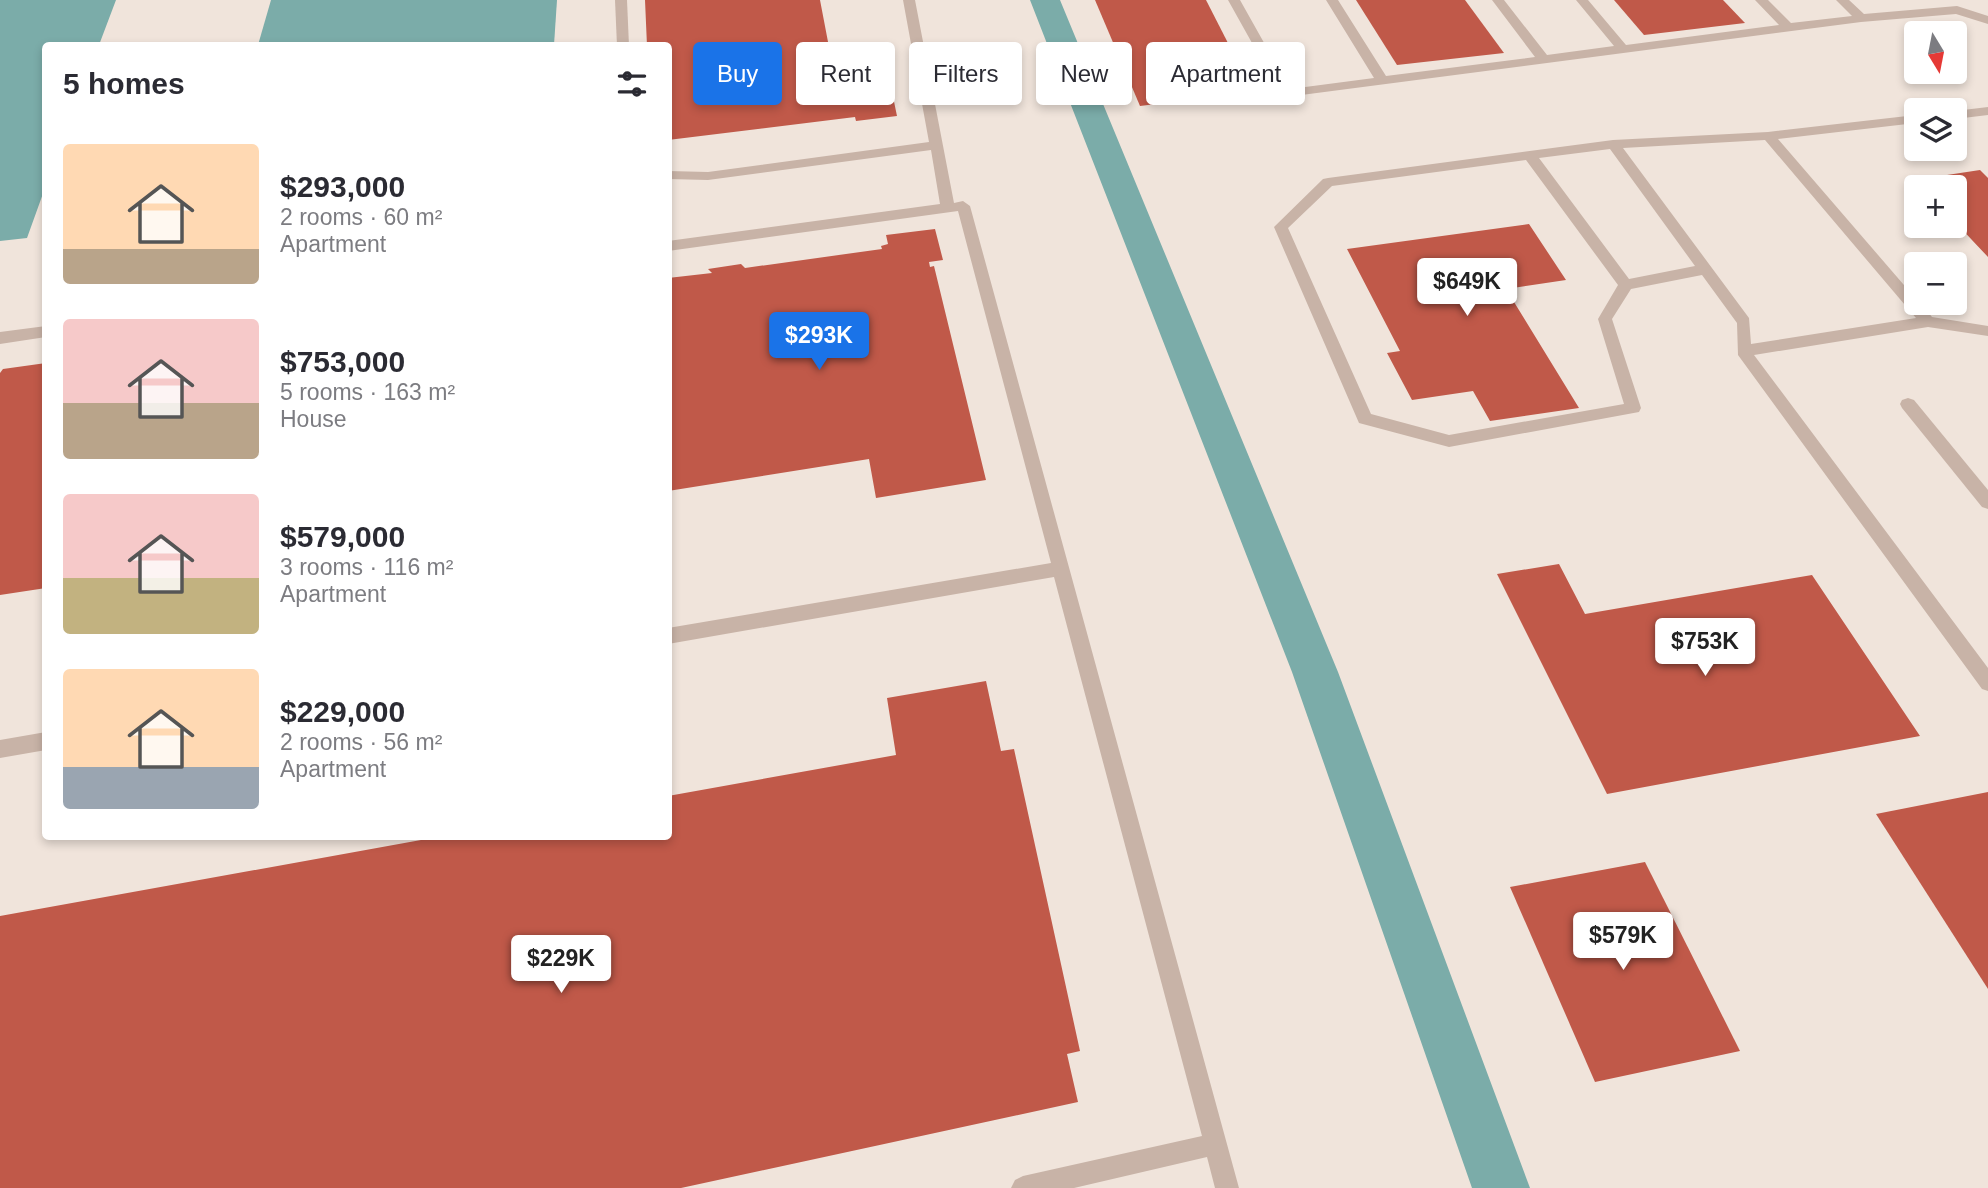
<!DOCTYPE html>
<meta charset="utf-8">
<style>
:root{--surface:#fff;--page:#f2f2f3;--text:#2b2b33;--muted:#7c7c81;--accent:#1a73e8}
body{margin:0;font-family:Helvetica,sans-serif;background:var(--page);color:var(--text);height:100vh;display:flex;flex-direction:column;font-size:26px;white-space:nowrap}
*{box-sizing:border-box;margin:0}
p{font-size:23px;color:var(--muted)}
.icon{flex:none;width:38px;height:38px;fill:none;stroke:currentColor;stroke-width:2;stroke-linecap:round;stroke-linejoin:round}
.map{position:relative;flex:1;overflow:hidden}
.drawer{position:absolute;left:42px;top:42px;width:630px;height:798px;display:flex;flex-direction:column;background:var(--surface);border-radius:7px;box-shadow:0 4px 10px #0003}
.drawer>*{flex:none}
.guide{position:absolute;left:693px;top:42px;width:665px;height:63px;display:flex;gap:14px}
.needle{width:46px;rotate:170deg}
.tools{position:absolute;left:1904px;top:21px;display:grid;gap:14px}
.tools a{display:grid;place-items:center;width:63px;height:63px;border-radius:7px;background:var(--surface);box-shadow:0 4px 10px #0003;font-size:35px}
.price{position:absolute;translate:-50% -60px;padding:0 16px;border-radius:7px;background:#fff;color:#222;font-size:23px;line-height:46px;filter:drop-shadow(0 2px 4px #0008)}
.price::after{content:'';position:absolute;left:50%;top:42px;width:21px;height:16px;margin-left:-10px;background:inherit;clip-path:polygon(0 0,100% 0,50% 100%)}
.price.selected{background:var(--accent);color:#fff}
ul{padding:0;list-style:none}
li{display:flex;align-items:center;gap:21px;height:175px;padding:0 21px}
li span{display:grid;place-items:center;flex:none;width:196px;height:140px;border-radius:7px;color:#555}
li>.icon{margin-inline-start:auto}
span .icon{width:84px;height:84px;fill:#fffc;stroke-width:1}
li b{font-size:30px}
h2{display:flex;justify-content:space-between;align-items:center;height:84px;padding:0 21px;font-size:30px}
.tag{padding:0 24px;border-radius:7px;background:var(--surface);box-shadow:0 4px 10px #0003;font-size:24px;line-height:63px}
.tag.selected{background:var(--accent);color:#fff}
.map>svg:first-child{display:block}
</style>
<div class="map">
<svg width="1988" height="1188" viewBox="0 0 1988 1188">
<rect width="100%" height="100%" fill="#f0e4db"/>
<g fill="#7baca9">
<path d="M0 0H116L99 45 46 46 45 188 27 238 0 241Z"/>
<path d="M271 0H557L554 45H258Z"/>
</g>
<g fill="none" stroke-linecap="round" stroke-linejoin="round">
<path fill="#7baca9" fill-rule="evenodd" d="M1030 0H1060L1338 672 1530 1188H1472L1292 672Z"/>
</g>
<g fill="#c05949">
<path d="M645 0H820L837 89 880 83 882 93 892 92 897 116 856 121 855 117 668 140V46H647Z"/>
<path d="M1095 0H1206L1253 92 1140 106Z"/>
<path d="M1356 0H1465L1504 53 1397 65Z"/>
<path d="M1614 0H1723L1745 23 1644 35Z"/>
<path d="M1980 170 1988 178V257L1955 222V187H1922L1914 180Z"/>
<path d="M1529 224 1566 280 1506 289 1579 408 1490 421 1473 391 1412 400 1387 353 1400 351 1347 249Z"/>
<path d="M935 229 943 260 929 262 930 267 934 266 986 480 876 498 869 459 668 491V278L712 273 708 269 741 264 745 268 882 249 881 246 888 244 886 235Z"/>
<path d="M46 363V588L0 595V373L3 369Z"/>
<path d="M1559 564 1585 614 1812 575 1920 736 1607 794 1497 574Z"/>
<path d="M986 681 1001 751 1014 749 1080 1051 1067 1054 1078 1102 681 1188H0V916L443 836H668V796L896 755 887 698Z"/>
<path d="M1988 792V989L1876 814Z"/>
<path d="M1645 862 1740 1051 1595 1082 1510 887Z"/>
</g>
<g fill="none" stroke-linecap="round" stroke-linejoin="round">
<g fill="#c8b3a7" fill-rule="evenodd">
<path d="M615 0H627L629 46H617Z"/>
<path d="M903 0H915L954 203 963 201 970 206 1239 1188H1215L1207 1157 1074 1188H1011L1015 1180 1023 1176 1202 1136 1054 577 668 644V628L1051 563 958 211 668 251V241L940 204 931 150 708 180 668 179V171L708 172 929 142Z"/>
<path d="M1228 0H1240L1290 89 1374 78 1326 0H1338L1386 76 1535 57 1492 0H1504L1547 55 1614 46 1576 0H1588L1626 45 1779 25 1755 0H1768L1791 23 1852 16 1836 0H1849L1864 14 1957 6 1988 16V24L1956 14 1861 22 1286 97 1280 93Z"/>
<path d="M1988 107V115L1955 119V111Z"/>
<path d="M1916 115V123L1778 139 1916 299V303H1920L1932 317 1988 326V336L1928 327 1754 355 1988 668V691L1982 689 1738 355 1737 323 1702 275 1631 289 1612 319 1641 408 1639 412 1449 447 1359 423 1274 227 1323 179 1328 178 1613 140 1768 132ZM1765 140 1916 318 1751 344 1749 318 1623 148ZM1610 149 1695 266 1629 279 1539 158ZM1526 160 1618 285 1598 319 1624 404 1449 435 1371 414 1288 228 1332 186Z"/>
<path d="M46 326V337L0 344V332Z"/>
<path d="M1908 398 1914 400 1988 490V509L1982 507 1902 408 1900 404 1902 400Z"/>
<path d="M46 732V750L0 758V740Z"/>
</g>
</g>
</svg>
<div class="tools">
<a><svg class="needle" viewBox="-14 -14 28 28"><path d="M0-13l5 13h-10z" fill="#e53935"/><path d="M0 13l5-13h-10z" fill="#7c7c81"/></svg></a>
<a><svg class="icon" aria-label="layers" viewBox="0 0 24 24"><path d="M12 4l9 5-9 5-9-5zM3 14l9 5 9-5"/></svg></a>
<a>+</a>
<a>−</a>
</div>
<b class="price" style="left:1467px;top:318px">$649K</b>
<b class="price selected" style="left:819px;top:372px">$293K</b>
<b class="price" style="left:1705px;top:678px">$753K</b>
<b class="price" style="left:1623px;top:972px">$579K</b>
<b class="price" style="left:561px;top:995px">$229K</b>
<div class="guide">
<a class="tag selected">Buy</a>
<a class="tag">Rent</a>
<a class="tag">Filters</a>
<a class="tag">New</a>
<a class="tag">Apartment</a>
</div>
<section class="drawer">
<h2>5 homes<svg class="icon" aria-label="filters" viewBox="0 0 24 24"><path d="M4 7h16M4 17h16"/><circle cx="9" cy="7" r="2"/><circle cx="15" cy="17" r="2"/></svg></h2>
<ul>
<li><span style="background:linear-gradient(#ffd9b3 75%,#b9a48a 0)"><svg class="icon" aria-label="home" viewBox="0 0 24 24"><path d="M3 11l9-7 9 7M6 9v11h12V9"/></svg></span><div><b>$293,000</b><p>2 rooms · 60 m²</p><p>Apartment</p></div></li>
<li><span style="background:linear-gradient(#f6c9c9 60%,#b9a48a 0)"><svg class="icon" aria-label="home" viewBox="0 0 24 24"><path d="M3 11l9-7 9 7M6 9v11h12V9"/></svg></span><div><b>$753,000</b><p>5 rooms · 163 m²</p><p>House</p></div></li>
<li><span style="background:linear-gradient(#f6c9c9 60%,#c2b280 0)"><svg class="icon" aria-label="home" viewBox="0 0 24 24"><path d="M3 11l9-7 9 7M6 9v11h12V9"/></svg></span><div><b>$579,000</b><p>3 rooms · 116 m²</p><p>Apartment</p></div></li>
<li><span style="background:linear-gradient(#ffd9b3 70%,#9aa5b1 0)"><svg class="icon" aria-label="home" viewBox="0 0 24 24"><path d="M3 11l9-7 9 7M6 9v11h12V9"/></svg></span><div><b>$229,000</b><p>2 rooms · 56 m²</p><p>Apartment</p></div></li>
</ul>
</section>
</div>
